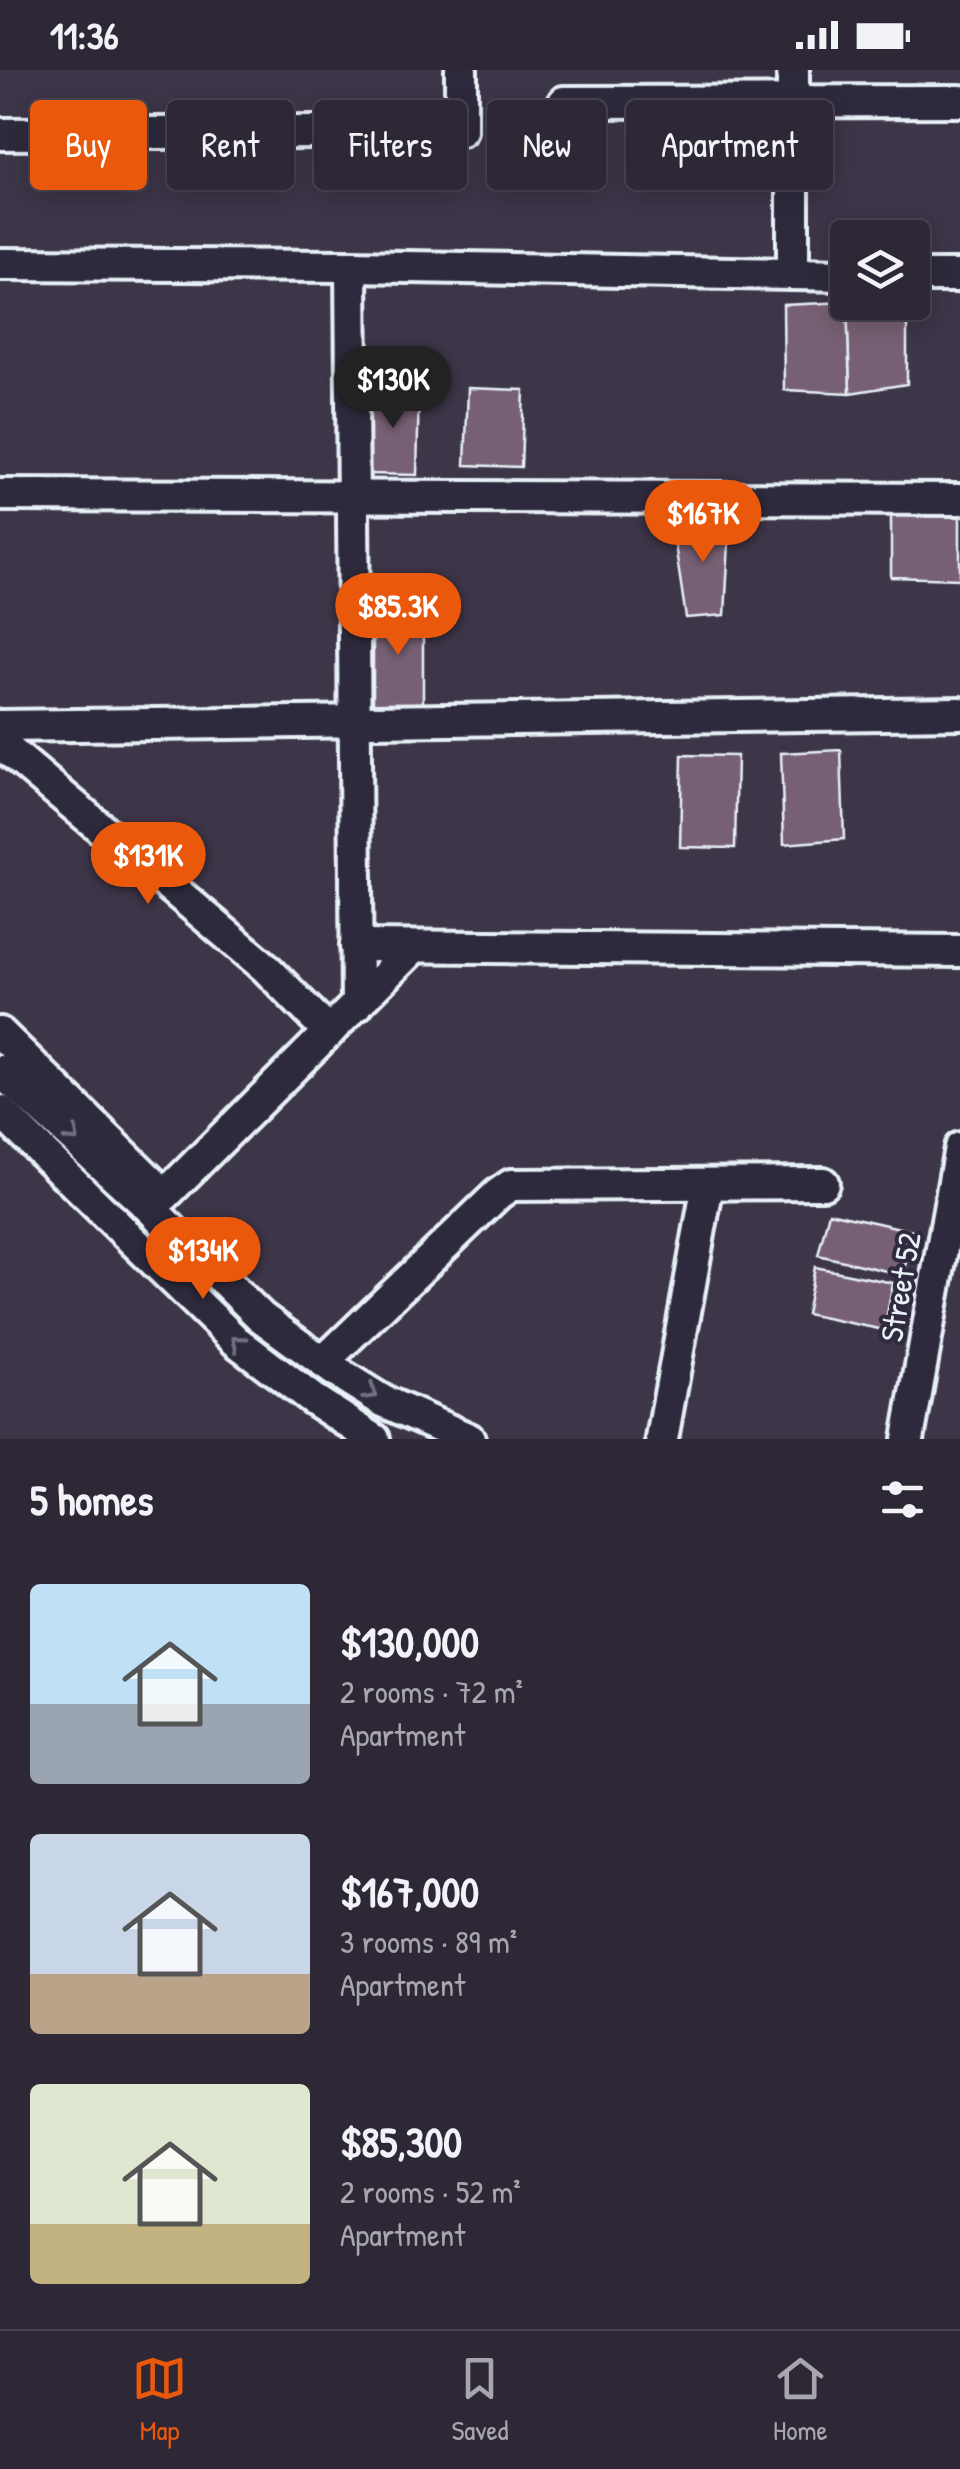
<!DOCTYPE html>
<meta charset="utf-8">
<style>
:root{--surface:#2e2836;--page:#36303e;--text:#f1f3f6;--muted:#a7a6ad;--line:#494451;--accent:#ea580c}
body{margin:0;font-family:"Patrick Hand",sans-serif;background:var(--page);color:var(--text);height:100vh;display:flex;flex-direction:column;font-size:38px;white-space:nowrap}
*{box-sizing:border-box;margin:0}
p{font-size:32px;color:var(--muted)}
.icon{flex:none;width:55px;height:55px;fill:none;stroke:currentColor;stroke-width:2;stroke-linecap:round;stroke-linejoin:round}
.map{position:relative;height:1369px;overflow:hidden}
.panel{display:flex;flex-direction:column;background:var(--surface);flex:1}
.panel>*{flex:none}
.guide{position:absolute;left:30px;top:30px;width:900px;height:90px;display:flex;gap:20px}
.buttons{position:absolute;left:830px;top:150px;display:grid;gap:20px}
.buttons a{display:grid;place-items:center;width:100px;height:100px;border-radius:10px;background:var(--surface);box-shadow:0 5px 25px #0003,0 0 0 2px var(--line);font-size:50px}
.price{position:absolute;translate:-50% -85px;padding:0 22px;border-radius:35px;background:var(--accent);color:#fff;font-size:32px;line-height:65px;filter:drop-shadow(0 2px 5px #0008)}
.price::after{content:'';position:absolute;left:50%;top:60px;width:30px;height:22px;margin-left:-15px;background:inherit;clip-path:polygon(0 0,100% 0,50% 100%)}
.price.active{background:#222;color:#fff}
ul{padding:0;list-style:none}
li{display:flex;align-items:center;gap:30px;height:250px;padding:0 30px}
li span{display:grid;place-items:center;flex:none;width:280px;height:200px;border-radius:10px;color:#555}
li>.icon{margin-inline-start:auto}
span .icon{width:120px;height:120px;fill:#fffc;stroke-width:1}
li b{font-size:42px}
h2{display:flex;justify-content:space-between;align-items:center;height:120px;padding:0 30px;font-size:42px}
.pill{padding:0 35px;border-radius:10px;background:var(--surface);box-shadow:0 5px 25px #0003,0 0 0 2px var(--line);font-size:35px;line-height:90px}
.pill.active{background:var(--accent);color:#fff}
.status{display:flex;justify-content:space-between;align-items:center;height:70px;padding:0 50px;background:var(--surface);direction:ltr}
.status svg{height:28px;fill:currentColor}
.dock{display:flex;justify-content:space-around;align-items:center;height:140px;border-top:2px solid var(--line);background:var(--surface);font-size:28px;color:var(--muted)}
.dock a{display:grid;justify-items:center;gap:5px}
.dock .active{color:var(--accent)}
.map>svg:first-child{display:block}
</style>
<div class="status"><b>11:36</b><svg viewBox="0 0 49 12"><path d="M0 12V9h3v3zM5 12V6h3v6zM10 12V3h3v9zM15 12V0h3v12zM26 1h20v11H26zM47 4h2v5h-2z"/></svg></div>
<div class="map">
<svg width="960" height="1369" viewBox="0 0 960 1369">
<rect width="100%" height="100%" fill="#3d3548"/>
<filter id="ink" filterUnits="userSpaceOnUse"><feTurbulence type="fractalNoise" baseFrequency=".01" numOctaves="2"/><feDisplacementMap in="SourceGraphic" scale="20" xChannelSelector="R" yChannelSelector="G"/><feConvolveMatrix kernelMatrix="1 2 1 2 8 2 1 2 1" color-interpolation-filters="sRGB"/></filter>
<g filter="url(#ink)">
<g fill="#776073" stroke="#e8f1f8" stroke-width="2.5">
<path d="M847 232 907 236V314L850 323Z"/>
<path d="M847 232 850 323 784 320 783 235Z"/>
<path d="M369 317 419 318 417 405 367 404Z"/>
<path d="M468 318 524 320 521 397 465 395Z"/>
<path d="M960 444V509L891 507V445Z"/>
<path d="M671 448 730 453 725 545 686 548Z"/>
<rect x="373" y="543" width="50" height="91"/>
<path d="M841 680 844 769 784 774 781 683Z"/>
<path d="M682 685 737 686 735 778 680 777Z"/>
<path d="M829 1142 913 1161 903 1205 818 1185Z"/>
<path d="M815 1197 893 1213 884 1260 806 1244Z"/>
</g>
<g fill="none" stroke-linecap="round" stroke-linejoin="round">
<defs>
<g id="minor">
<path d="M564 32 960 31"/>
<path d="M0 64 461 61V0"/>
<path d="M0 194 351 196 848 205"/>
<path d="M351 196 357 935"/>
<path d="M793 204V0"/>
<path d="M912 206H960"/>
<path d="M0 425 960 429"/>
<path d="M0 656 960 643"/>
<path d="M0 673 265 897 329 962"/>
<path d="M356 876 960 881"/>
<path d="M0 963 165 1125 413 878"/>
<path d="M0 1001 152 1140 261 1247 335 1301 383 1331 469 1369"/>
<path d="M0 1041 236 1271 311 1328 374 1369"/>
<path d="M323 1292 498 1124 511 1115 823 1113"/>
<path d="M662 1369 708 1114"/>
<path d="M908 1369 960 1078"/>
</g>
</defs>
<use href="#minor" stroke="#e8f1f8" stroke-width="38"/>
<use href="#minor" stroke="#2f2a3d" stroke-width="30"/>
</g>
<defs><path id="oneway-chevron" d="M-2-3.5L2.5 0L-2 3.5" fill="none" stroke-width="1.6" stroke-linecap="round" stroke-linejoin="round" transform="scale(2.5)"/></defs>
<g stroke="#70707e">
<use href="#oneway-chevron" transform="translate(73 1066) rotate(43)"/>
<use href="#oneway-chevron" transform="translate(238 1272) rotate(-140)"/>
<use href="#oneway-chevron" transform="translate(371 1323) rotate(31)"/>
</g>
</g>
<g text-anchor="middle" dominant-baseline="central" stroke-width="8" stroke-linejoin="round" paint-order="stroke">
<g font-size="32" fill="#e8f1f8" stroke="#2f2a3d">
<text transform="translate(900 1217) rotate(-80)">Street 52</text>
</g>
</g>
</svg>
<div class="buttons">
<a><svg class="icon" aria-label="layers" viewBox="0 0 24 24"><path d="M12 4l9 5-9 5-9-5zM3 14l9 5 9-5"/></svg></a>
</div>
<b class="price active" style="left:393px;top:361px">$130K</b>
<b class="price" style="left:703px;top:495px">$167K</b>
<b class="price" style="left:398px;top:588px">$85.3K</b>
<b class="price" style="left:148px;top:837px">$131K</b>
<b class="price" style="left:203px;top:1232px">$134K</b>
<div class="guide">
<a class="pill active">Buy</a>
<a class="pill">Rent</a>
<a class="pill">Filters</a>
<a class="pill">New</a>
<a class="pill">Apartment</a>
</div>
</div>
<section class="panel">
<h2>5 homes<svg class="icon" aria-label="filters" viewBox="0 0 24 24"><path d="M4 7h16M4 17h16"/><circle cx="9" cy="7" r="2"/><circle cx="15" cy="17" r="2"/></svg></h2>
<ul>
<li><span style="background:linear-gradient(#bfe0f5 60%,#9aa5b1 0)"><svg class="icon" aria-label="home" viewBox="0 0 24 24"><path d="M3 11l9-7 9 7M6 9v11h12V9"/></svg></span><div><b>$130,000</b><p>2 rooms · 72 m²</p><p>Apartment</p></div></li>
<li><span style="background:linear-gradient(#c9d6e8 70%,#b9a48a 0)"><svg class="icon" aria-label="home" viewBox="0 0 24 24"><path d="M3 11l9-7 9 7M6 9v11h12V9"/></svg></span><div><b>$167,000</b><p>3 rooms · 89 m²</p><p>Apartment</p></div></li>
<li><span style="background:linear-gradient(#dfe7d0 70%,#c2b280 0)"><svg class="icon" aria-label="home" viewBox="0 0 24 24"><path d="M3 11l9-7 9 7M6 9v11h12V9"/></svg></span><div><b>$85,300</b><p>2 rooms · 52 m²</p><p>Apartment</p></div></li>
</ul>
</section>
<nav class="dock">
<a class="active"><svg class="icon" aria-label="map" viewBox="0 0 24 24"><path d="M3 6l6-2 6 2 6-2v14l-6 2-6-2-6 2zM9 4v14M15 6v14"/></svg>Map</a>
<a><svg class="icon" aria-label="saved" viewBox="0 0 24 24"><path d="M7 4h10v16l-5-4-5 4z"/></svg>Saved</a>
<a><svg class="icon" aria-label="home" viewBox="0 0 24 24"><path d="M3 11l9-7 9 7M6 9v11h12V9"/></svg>Home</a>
</nav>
